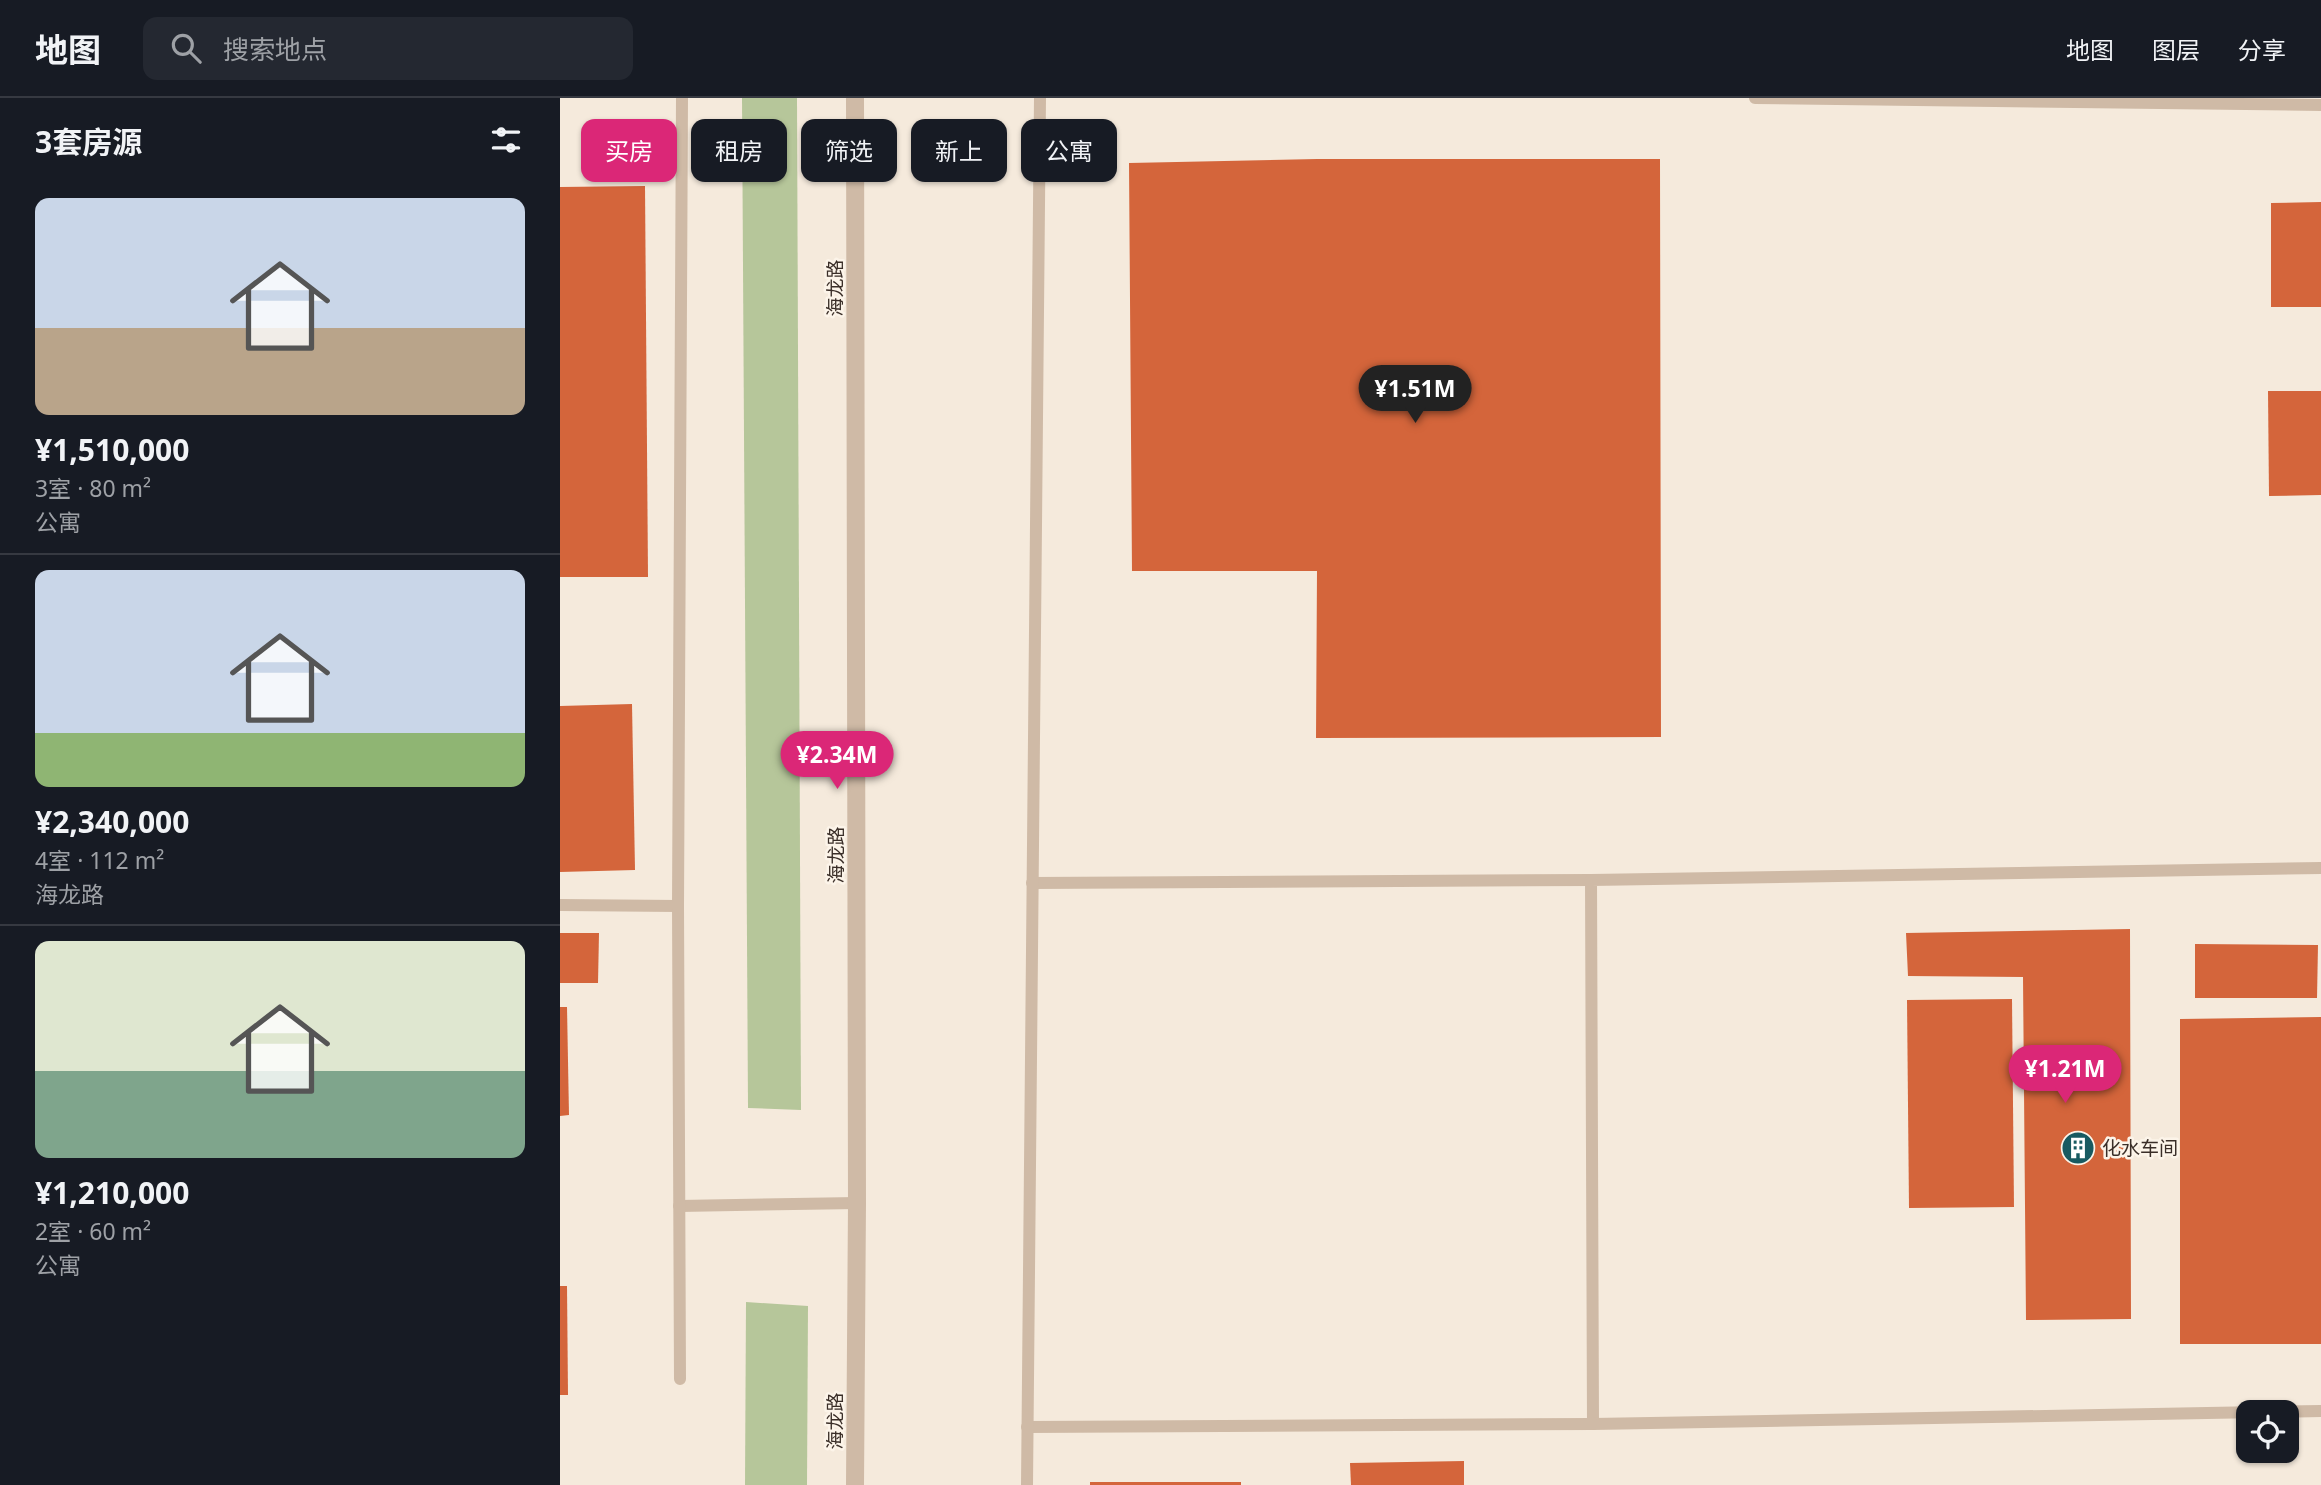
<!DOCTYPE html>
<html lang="zh">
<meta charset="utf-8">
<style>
:root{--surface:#171b24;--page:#242831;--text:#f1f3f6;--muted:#9ea1a6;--line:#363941;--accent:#db2777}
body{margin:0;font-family:"Noto Sans","Noto Sans SC",sans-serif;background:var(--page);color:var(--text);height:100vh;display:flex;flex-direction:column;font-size:26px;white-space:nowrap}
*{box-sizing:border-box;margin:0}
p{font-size:23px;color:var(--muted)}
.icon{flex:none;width:38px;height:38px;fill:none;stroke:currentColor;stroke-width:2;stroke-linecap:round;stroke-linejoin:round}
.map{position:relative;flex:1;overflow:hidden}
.panel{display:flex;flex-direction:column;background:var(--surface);width:560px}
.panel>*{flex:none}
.banner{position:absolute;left:21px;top:21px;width:665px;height:63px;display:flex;gap:14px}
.buttons{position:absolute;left:1676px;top:1302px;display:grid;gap:14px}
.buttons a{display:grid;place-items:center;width:63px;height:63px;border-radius:14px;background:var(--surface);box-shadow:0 2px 5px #0004;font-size:35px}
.price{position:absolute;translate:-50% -60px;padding:0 16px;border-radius:24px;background:var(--accent);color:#fff;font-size:23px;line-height:46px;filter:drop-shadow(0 2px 4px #0008)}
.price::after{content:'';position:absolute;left:50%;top:42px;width:21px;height:16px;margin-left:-10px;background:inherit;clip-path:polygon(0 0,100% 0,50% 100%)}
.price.on{background:#222;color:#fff}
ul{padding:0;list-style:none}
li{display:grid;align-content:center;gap:14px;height:371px;padding:0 35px}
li+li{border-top:2px solid var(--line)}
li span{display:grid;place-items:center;height:217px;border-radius:14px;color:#555}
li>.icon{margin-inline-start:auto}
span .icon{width:126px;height:126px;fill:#fffc;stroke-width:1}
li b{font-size:30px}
h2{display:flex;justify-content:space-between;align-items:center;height:84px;padding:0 35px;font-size:30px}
.tag{padding:0 24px;border-radius:14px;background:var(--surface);box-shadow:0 2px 5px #0004;font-size:24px;line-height:63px}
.tag.on{background:var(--accent);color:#fff}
header{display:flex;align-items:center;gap:42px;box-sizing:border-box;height:98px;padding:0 35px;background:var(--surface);border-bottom:2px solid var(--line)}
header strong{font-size:33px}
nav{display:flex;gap:38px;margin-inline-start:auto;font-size:24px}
.search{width:490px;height:63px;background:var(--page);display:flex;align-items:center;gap:18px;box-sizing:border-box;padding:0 24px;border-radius:14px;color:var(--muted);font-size:26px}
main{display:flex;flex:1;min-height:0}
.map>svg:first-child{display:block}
</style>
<header>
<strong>地图</strong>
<div class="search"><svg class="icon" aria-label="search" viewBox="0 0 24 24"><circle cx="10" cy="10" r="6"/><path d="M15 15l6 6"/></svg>搜索地点</div>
<nav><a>地图</a><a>图层</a><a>分享</a></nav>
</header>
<main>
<section class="panel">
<h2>3套房源<svg class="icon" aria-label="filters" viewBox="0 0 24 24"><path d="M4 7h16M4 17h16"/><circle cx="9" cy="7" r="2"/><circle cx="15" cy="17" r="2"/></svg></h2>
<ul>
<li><span style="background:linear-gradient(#c9d6e8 60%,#b9a48a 0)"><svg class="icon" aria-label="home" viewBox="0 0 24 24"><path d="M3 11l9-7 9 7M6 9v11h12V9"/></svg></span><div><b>¥1,510,000</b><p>3室 · 80 m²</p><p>公寓</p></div></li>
<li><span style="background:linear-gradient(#c9d6e8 75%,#8fb573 0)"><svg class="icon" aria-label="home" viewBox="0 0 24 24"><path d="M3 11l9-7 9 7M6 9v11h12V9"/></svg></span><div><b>¥2,340,000</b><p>4室 · 112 m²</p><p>海龙路</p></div></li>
<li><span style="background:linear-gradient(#dfe7d0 60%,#7fa58c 0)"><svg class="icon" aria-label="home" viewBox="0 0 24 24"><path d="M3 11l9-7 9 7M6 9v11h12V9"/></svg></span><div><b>¥1,210,000</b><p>2室 · 60 m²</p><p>公寓</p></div></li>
</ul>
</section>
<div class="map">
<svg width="1761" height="1387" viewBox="0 0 1761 1387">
<rect width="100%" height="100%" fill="#f5eadc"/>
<g fill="#b6c69a">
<path d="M182 0H237L241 1012 188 1010Z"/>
<path d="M186 1204 248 1208 247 1387H185Z"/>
</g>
<g fill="#d4653b">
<path d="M757 61H1100L1101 639 756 640 757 473H572L569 65Z"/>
<path d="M85 88 88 479H0V89Z"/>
<path d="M1761 104V209H1711V105Z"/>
<path d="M1708 293H1761V397L1709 398Z"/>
<path d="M72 606 75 772 0 774V608Z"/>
<path d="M1570 831 1571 1221 1466 1222 1463 879 1348 878 1346 835Z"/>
<path d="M0 835H39L38 885H0Z"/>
<path d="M1635 846 1758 847 1757 900H1635Z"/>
<path d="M1452 901 1454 1109 1349 1110 1347 902Z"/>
<path d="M0 909H7L9 1017 0 1018Z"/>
<path d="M1761 919V1246H1620V921Z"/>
<path d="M0 1188H7L8 1297H0Z"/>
<path d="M904 1363V1387H791L790 1365Z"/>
<rect x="530" y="1384" width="151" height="3"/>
</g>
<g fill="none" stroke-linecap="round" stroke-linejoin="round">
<g stroke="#cfbaa6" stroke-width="12">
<path d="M1195 0 1761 7"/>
<path d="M472 785 1031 782"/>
<path d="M0 807 118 808"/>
<path d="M119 1108 297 1105"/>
<path d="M120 1281 118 808 122 0"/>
<path d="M1033 1326 1031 782 1761 770"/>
<path d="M467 1329 1033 1326 1761 1313"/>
<path d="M467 1387 480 0"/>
</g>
<path stroke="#cfbaa6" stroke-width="18" d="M295 1387 297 1105 295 0"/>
</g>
<defs>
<symbol id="building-disc" viewBox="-11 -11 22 22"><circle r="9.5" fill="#185a61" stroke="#fcf4e9"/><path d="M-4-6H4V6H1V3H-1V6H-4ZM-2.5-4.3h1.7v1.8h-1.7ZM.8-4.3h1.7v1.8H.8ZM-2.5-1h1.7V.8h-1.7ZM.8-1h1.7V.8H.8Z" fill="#fff"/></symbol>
</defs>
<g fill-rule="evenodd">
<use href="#building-disc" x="1499" y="1031" width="38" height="38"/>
</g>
<g text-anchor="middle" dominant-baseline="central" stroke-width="5" stroke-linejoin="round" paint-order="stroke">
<g font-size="19" fill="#3a2e28" stroke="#fcf4e9">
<text transform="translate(275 190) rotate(-90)">海龙路</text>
<text transform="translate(276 757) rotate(-90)">海龙路</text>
<text transform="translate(275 1323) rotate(-90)">海龙路</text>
</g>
<g font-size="19" fill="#3a2e28" stroke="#fcf4e9" text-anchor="start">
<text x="1542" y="1050">化水车间</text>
</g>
</g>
</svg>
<div class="buttons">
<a><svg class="icon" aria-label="locate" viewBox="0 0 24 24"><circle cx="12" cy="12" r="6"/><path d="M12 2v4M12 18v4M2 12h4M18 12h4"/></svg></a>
</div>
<b class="price on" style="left:855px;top:327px">¥1.51M</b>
<b class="price" style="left:277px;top:693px">¥2.34M</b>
<b class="price" style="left:1505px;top:1007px">¥1.21M</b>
<div class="banner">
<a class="tag on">买房</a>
<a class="tag">租房</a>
<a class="tag">筛选</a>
<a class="tag">新上</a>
<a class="tag">公寓</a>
</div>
</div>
</main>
